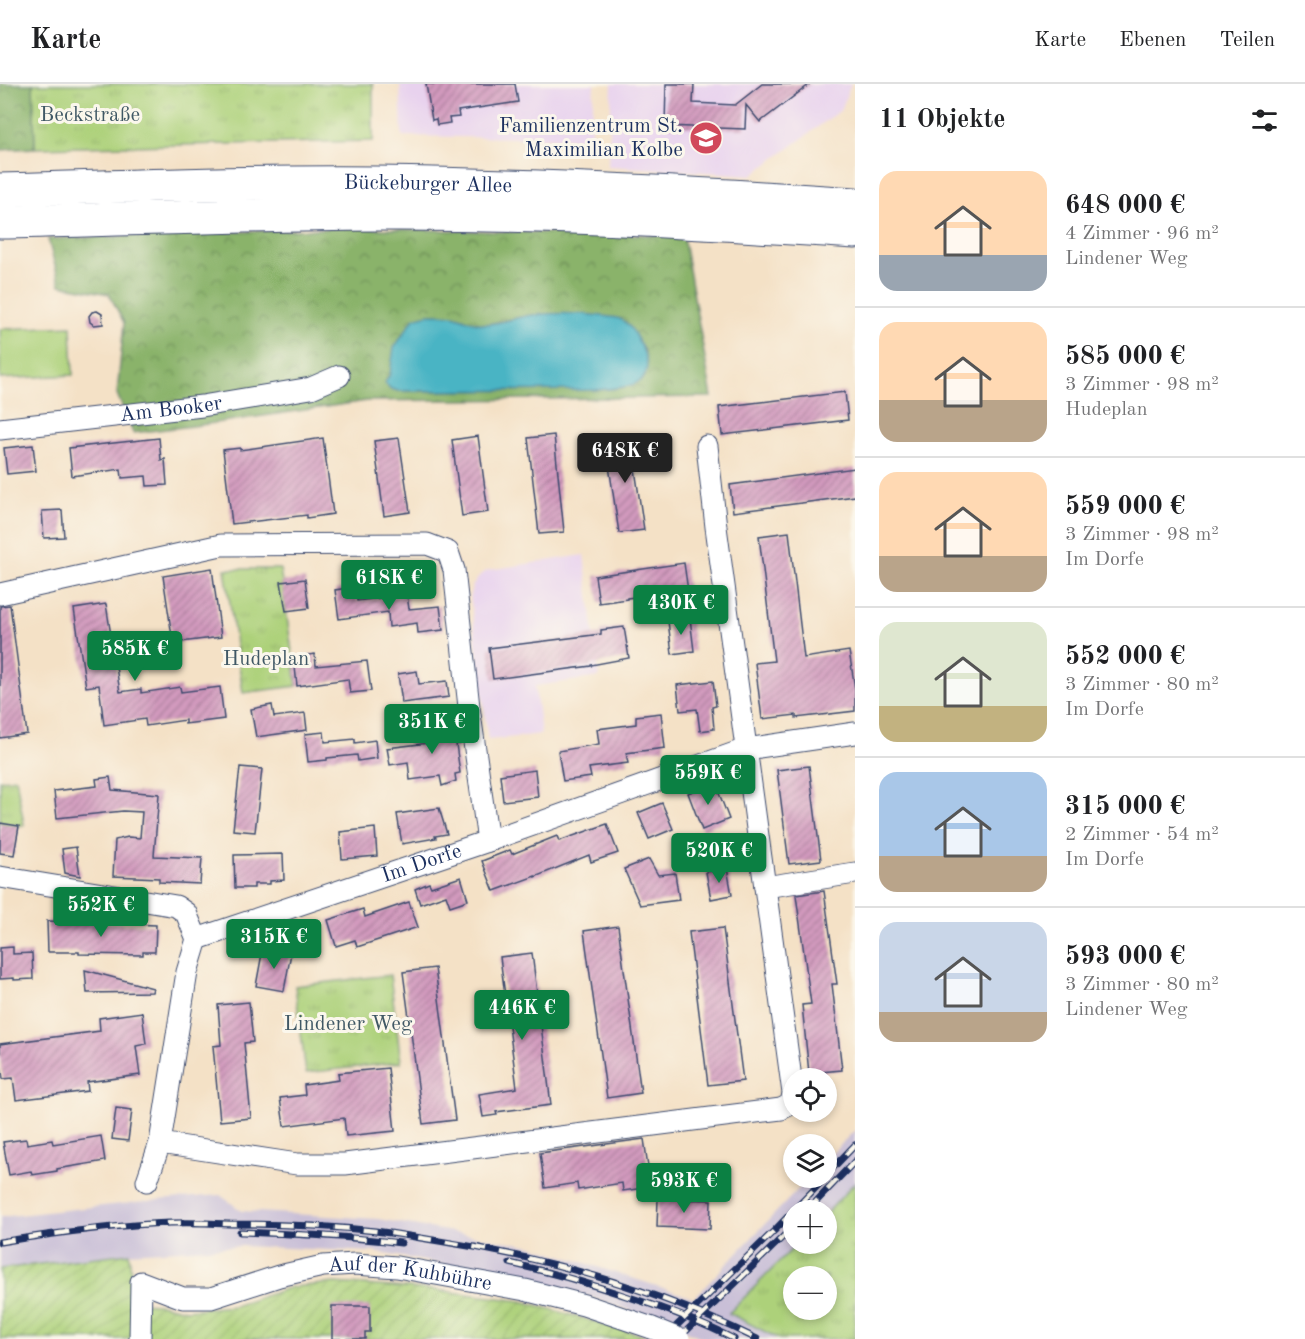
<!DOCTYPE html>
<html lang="de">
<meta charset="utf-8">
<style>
:root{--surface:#fff;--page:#f6f6f6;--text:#202124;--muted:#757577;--line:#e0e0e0;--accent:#0b8043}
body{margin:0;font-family:"Old Standard TT",serif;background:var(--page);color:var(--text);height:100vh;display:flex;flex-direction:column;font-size:22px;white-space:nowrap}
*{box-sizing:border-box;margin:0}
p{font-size:20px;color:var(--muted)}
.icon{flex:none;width:33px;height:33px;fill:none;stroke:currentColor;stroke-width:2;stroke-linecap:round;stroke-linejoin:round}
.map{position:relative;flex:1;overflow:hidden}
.drawer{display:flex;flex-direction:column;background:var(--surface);width:450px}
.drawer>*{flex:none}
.tools{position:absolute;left:783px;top:984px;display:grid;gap:12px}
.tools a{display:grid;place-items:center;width:54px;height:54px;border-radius:50%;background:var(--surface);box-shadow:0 3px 9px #0003;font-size:30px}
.price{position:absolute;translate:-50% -51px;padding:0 14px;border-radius:6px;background:var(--accent);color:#fff;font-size:20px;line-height:39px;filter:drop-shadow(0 2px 3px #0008)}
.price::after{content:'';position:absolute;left:50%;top:36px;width:18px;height:14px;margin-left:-9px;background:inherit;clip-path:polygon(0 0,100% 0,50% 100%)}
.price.selected{background:#222;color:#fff}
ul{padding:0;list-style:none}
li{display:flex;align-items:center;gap:18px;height:150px;padding:0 24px}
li+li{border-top:2px solid var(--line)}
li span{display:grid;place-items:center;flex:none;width:168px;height:120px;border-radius:18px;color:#555}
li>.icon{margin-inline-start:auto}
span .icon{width:72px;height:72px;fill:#fffc;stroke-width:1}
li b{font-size:26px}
h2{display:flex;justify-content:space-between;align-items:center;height:72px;padding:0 24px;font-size:26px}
header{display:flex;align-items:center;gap:36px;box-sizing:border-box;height:84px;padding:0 30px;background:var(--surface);border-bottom:2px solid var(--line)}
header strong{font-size:28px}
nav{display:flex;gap:33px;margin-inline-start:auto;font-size:21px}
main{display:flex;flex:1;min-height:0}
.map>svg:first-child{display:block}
</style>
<header>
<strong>Karte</strong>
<nav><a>Karte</a><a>Ebenen</a><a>Teilen</a></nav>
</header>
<main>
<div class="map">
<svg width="855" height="1255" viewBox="0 0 855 1255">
<defs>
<pattern id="grass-tufts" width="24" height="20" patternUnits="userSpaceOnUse" patternTransform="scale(1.5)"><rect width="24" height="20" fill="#add17a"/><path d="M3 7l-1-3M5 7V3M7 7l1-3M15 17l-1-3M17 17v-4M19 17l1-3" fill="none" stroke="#94b46c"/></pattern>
<pattern id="forest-crowns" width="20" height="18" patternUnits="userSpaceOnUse" patternTransform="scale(1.5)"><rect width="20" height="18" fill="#8ab36a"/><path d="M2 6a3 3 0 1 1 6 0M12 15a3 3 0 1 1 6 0" fill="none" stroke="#70925a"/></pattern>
<pattern id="garden-furrows" width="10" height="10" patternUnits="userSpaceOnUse" patternTransform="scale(1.5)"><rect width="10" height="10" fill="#add17a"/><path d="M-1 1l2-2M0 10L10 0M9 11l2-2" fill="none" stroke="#94b46c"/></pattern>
<pattern id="building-hatch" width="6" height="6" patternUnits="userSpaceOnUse" patternTransform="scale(1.5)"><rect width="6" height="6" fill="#d29abd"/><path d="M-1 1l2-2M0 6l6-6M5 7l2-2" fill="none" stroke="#aa7e9d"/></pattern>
</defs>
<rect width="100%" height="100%" fill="#fbf7ec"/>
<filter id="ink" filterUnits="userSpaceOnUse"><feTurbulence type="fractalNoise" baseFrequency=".0167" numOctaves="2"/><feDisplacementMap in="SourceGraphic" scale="12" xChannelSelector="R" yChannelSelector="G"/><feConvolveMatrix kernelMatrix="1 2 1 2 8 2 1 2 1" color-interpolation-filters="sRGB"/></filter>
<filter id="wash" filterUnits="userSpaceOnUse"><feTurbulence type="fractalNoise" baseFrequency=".008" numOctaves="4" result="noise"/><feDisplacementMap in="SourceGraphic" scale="24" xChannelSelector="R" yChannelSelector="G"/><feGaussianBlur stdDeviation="1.35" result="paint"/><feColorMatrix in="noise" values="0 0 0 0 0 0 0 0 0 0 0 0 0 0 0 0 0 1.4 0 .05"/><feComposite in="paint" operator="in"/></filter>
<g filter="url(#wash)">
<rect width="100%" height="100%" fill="#f4e1c6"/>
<g fill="#e8d2ee">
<path d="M400 0H594L591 55 402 52Z"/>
<path d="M612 0H851L841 26 752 91 608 82Z"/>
<path d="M584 471 599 593 535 602 541 650 488 656 471 518 470 512 473 501 481 490 489 486Z"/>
</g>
<path fill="#c9bfd7" d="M855 1046V1098L827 1129 826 1126H794V1160H797L730 1229 779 1255H706L661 1237 594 1214 525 1195 374 1168 242 1162 129 1169 0 1185V1133L158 1116 220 1111 242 1127 378 1135 532 1162 694 1214 809 1094H826L827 1075Z"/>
<g fill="url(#grass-tufts)" stroke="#64806c" stroke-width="1.5" fill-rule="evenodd">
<path d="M33 0H373V57L35 64Z"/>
<path d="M225 485H280L297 602 243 609Z"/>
<path d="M16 694 24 741 19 742 0 739V696Z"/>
<path d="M390 891 401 978 306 989 295 902Z"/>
<path d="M855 1098V1255H779L729 1229 797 1160H826L827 1129ZM826 1192V1226H794V1192Z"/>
</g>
<g fill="url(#forest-crowns)" stroke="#527164" stroke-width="1.5" fill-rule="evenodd">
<path d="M0 0H33L35 64 0 66Z"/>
<path d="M345 144 683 152 712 313 367 317 201 341 133 349 117 310 124 239 109 210 60 201 48 155ZM564 230 593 231 641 262 645 268V292C630 306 615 304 595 306L398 307 385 299 390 290 392 281 473 239 488 240 532 231Z"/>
</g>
<path fill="url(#garden-furrows)" stroke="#64806c" stroke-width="1.5" d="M129 1169 134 1219 160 1220 185 1226 234 1222 292 1203 335 1199 435 1206 522 1217 645 1252 642 1255H0V1185Z"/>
<path fill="#add17a" stroke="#64806c" stroke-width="1.5" d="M71 242 73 291 0 295V245Z"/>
<path fill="#48b4c4" stroke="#327291" stroke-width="1.5" d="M429 230C436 230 444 230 452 231 465 233 471 240 487 240 502 239 517 233 533 231 555 229 579 229 602 232 608 233 615 233 620 235 630 240 635 250 640 260 662 303 628 303 595 306L398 307 391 305 385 299 390 290 394 264 414 234Z"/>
<g id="blocks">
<g fill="url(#building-hatch)">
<path d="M426 0H515L518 18 458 27 459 33 449 34 450 39 437 41 436 35 432 36Z"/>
<path d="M666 0H694L693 19 735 21 762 0H810L760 38 746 21 745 45 665 42Z"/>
<path d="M97 227 102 230 103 240 94 241 90 238 89 232 92 228Z"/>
<path d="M845 308 848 336 722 351 719 323Z"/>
<path d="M554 351 564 448 539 450 528 354Z"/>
<path d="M630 351 644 446 619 449 605 355Z"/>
<path d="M478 352 488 428 462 432 452 356Z"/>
<path d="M159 354 161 376 165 375 167 401 147 402 146 392 122 394 121 385 72 392 69 364Z"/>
<path d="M323 354 333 430 307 434V431L232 440 223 366 240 364V366Z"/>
<path d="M399 354 410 428 384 432 374 357Z"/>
<path d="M33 361 36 387 7 390 4 364Z"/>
<path d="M855 384V412L733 428 730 401Z"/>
<path d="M62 426 64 453 44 454 42 427Z"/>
<path d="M789 448 804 574 849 567 855 605V627L796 634V631L762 635 755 579 774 577 759 452Z"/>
<path d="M684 479 688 507 627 514V515L599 519 595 492Z"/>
<path d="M212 484 221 553 173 559 163 492Z"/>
<path d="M305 495 309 524 286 527 281 498Z"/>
<path d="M355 503 357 517 407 511 409 525 440 522 443 546 418 549 417 539 389 543 388 528 339 535 335 506Z"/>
<path d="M106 520 120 608 141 605V609L180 603 181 608 220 603 224 635 185 640V636L146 642 145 635 104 641 99 601 86 603 74 525Z"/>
<path d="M10 521 27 650 0 654V522Z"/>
<path d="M690 534 694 567 672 570 668 537Z"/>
<path d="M624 543 629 574 591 581V582L493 595 489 564 601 550V546Z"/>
<path d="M315 570 316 582 367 577 371 607 350 609 348 595 297 602 294 573Z"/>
<path d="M417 587 419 600 447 597 449 613 402 619 398 590Z"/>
<path d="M713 597 716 622 712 623 714 645 700 647 697 625 680 627 677 601Z"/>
<path d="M272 621 274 633 305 629 307 646 256 653 251 625Z"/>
<path d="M455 627 460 660H456L460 689 455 690 456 697 442 702 440 692 410 696 408 678 390 681 387 664 445 657 440 629Z"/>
<path d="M661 629 665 664 626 669 628 679 589 684 591 693 563 697 558 667 599 660 597 645 636 640V632Z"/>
<path d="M324 648 325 658 355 655V659L375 656 377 674 358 677 357 671 327 674V676L308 678 305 650Z"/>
<path d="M809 682 821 776 789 780 777 686Z"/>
<path d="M240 683 262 685 255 748 233 746Z"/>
<path d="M535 686 538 713 503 717 500 691Z"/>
<path d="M110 693 112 706 159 710 154 772 202 774 200 800 159 798V794L113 792 115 756 128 753 140 754 142 728 123 727 57 734 54 707 97 702 96 695Z"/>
<path d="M715 699 729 735 702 746 688 709Z"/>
<path d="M662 719 673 745 649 755 638 729Z"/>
<path d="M439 724 447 750 435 752 436 754 402 760 397 730Z"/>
<path d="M0 739 19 742 14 771 0 769Z"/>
<path d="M607 740 618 769 591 778 589 771 535 793V792L494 807 482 777 510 766 512 770 557 752 559 757Z"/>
<path d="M375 744 377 772 342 775 340 748Z"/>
<path d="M76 763 80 792 65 789 62 765Z"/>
<path d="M283 770 284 796 270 797V800H254V804H235L234 771Z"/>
<path d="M649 775 658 791 675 789 679 816 640 821 624 785Z"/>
<path d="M727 784 732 811 711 815 706 788Z"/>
<path d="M461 793 468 816 450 822 446 811 420 820 415 805 429 799 431 803Z"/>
<path d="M824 807 837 900H832L842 986 809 989 802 921 811 920 796 811Z"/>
<path d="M409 818 418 843 357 863 355 856 336 862 328 836 363 825 365 833Z"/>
<path d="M47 837 156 841 155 868H143V871L79 870V868H48Z"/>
<path d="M618 842 641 1009 607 1014 584 847Z"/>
<path d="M723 844 743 997 708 1001 689 848Z"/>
<path d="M13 863V870L32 869 33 895 14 896V894L0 895V864Z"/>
<path d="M263 864 291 869 284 907 256 902Z"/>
<path d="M532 869 551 1021 496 1028 497 1031 483 1033 479 1010 517 1004 500 873Z"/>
<path d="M435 884 455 1036 423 1040 403 888Z"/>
<path d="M85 886 153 904 152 908 87 909Z"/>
<path d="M249 918 253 958 244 959 251 1034 220 1037 213 962 221 961 218 921Z"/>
<path d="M142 928 146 960 136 962 140 991 87 998 88 1007 16 1016 13 994 3 995 0 974V960L100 947 99 934Z"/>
<path d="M388 984 395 1047 346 1052 344 1034 284 1042 280 1014 305 1011 304 1001 339 996 338 989Z"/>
<path d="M116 1024 132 1026 128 1057 112 1055Z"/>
<path d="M101 1052 105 1077 57 1085V1087L32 1091 31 1087 9 1091 3 1058 26 1055 27 1060 52 1056 53 1060Z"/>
<path d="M644 1055 651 1103 623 1107 622 1099 578 1106 577 1099 545 1104 540 1069Z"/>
<path d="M658 1115 711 1116 710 1145 657 1143Z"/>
<path d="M332 1222H370V1248H365V1255H332Z"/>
</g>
</g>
</g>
<g filter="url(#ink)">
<use href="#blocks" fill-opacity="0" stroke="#3c4a6e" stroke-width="1.5"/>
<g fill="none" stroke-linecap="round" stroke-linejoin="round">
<defs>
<g id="minor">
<path id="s1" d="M0 345 202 322 311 304 339 292"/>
<path d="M0 510 221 461 427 460 448 468 454 486 469 623 488 757"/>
<path d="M0 793 176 822 186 829 197 855"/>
<path d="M765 803 855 789"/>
<path id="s2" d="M197 855 488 757 746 665 855 649"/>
<path d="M160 1059 297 1080H345L781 1025 791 1020 793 1009 716 443 707 362"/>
<path d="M147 1097 160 1059 187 888 197 855"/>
<path id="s3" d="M140 1255 141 1198 183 1214H211L279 1192 323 1182 355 1180 397 1183 525 1206 584 1221 652 1244"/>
</g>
<g id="trunk">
<path id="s4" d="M0 106C125 102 250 98 376 99 536 101 695 109 855 120"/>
<path d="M0 138C125 135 250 131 376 130 536 129 696 138 855 148"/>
</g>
</defs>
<use href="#minor" stroke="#3c4a6e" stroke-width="23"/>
<use href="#trunk" stroke="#3c4a6e" stroke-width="35"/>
<use href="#minor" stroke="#fff" stroke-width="21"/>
<use href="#trunk" stroke="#fff" stroke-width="33"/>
<defs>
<g id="rail">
<path d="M826 1091 855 1061"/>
<path d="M808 1126 855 1077"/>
<path d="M240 1148C293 1150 348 1152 401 1159"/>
<path d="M0 1158C56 1149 114 1141 171 1139 191 1138 210 1139 230 1140 279 1140 327 1142 375 1147 394 1149 414 1153 433 1156 545 1173 655 1205 757 1255"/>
<path d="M510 1179C550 1188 588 1199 626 1212 663 1224 699 1237 734 1255"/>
<path d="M663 1255 775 1146 825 1094"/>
<path d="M678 1255 794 1142"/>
</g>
</defs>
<use href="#rail" stroke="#1b2f5e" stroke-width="7"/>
<use href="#rail" stroke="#fbf7ec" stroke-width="4.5" stroke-dasharray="14" stroke-linecap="butt"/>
<defs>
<path id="minor-bridge" d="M652 1244 679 1255"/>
</defs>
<use href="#minor-bridge" stroke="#3c4a6e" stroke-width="23" stroke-linecap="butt"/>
<use href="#minor-bridge" stroke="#fff" stroke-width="21"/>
</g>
</g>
<defs>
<symbol id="school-disc" viewBox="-11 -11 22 22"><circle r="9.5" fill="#d1495b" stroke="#fbf7ec"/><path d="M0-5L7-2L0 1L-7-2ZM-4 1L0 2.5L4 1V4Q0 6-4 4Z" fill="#fff"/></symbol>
</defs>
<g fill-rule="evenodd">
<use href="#school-disc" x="687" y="35" width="38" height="38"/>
</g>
<g text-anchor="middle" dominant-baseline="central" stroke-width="6" stroke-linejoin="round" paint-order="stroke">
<g font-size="21" fill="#405865" stroke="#fbf7ec">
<text x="90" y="31">Beckstraße</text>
<text x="266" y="575">Hudeplan</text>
<text x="348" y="940">Lindener Weg</text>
</g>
<g font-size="21" fill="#1b2f5e" stroke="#fbf7ec" text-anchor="end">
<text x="683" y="42">Familienzentrum St.<tspan x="683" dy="24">Maximilian Kolbe</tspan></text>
</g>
<g font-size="21" fill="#1b2f5e" stroke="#fbf7ec">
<text stroke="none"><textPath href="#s4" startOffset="428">Bückeburger Allee</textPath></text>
<text stroke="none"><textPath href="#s1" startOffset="172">Am Booker</textPath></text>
<text stroke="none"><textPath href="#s2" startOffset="237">Im Dorfe</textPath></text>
<text stroke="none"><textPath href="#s3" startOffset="334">Auf der Kuhbühre</textPath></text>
</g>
</g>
</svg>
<div class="tools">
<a><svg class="icon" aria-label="locate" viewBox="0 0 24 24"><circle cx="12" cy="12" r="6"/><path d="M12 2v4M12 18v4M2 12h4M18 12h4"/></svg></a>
<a><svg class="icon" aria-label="layers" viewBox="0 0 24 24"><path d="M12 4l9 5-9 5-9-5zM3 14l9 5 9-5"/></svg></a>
<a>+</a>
<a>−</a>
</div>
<b class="price selected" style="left:625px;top:400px">648K €</b>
<b class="price" style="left:389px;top:527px">618K €</b>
<b class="price" style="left:681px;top:552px">430K €</b>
<b class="price" style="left:135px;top:598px">585K €</b>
<b class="price" style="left:432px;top:671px">351K €</b>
<b class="price" style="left:708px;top:722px">559K €</b>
<b class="price" style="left:719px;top:800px">520K €</b>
<b class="price" style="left:101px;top:854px">552K €</b>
<b class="price" style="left:274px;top:886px">315K €</b>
<b class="price" style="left:522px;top:957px">446K €</b>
<b class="price" style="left:684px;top:1130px">593K €</b>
</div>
<section class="drawer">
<h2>11 Objekte<svg class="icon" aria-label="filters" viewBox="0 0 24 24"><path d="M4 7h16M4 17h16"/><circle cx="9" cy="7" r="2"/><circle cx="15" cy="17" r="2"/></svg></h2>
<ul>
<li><span style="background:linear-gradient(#ffd9b3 70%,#9aa5b1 0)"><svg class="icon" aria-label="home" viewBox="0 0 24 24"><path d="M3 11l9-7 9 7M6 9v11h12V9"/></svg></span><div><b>648 000 €</b><p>4 Zimmer · 96 m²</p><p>Lindener Weg</p></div></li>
<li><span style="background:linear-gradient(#ffd9b3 65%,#b9a48a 0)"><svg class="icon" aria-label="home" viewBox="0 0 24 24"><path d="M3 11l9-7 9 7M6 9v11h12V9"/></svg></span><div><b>585 000 €</b><p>3 Zimmer · 98 m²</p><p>Hudeplan</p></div></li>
<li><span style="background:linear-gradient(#ffd9b3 70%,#b9a48a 0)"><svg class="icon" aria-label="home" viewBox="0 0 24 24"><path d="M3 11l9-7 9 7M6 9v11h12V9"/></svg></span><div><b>559 000 €</b><p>3 Zimmer · 98 m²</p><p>Im Dorfe</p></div></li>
<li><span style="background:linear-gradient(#dfe7d0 70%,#c2b280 0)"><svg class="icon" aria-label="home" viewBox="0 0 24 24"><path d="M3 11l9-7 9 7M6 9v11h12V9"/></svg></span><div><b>552 000 €</b><p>3 Zimmer · 80 m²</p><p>Im Dorfe</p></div></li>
<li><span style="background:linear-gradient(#a9c7e8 70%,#b9a48a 0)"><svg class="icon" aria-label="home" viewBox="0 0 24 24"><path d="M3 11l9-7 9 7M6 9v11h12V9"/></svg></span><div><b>315 000 €</b><p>2 Zimmer · 54 m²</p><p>Im Dorfe</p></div></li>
<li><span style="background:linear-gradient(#c9d6e8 75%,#b9a48a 0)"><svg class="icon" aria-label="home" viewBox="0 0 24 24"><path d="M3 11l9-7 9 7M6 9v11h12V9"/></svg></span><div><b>593 000 €</b><p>3 Zimmer · 80 m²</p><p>Lindener Weg</p></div></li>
</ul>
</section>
</main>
